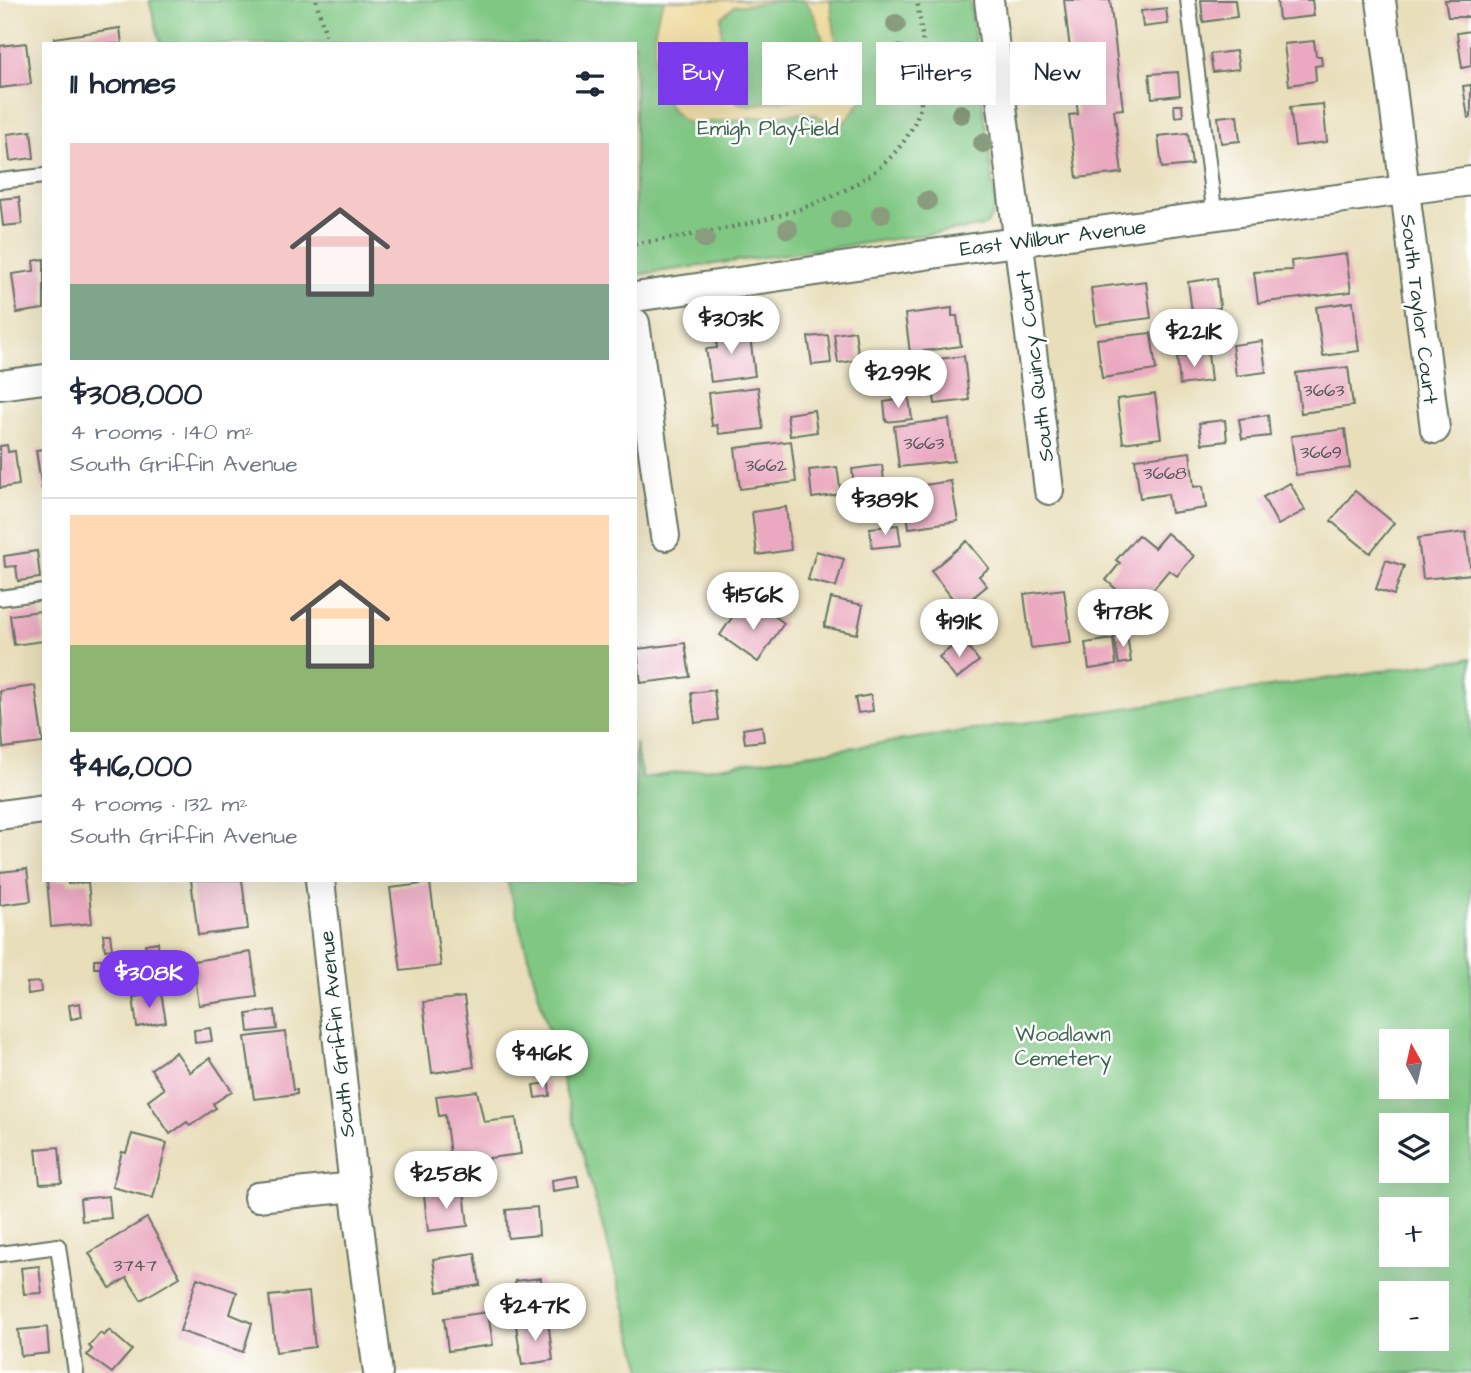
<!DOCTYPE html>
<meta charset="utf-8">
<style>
:root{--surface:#fff;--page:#f2f2f3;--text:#1f2937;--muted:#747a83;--line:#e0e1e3;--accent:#7c3aed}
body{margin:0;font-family:"Architects Daughter",sans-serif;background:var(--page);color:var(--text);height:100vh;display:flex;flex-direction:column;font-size:26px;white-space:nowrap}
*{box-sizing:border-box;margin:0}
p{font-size:23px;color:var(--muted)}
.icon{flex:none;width:38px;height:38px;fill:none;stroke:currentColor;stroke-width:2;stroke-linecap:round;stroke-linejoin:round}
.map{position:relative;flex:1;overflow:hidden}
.side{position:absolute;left:42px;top:42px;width:595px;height:840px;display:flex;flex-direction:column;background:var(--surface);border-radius:0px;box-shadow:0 7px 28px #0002}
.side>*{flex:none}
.hud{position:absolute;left:658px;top:42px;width:665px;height:63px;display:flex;gap:14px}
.needle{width:46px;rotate:352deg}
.fabs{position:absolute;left:1379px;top:1029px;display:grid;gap:14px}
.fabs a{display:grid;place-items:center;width:70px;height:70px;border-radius:0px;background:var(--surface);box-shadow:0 7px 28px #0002;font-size:35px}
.price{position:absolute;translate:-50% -60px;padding:0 16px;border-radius:24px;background:#fff;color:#222;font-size:23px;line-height:46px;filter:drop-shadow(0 2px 4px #0008)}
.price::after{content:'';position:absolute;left:50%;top:42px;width:21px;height:16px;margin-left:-10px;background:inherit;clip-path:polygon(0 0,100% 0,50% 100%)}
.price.on{background:var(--accent);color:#fff}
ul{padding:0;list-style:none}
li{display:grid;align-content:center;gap:14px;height:371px;padding:0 28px}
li+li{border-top:2px solid var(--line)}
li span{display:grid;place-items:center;height:217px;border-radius:0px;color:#555}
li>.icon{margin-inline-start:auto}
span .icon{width:126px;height:126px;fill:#fffc;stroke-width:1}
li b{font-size:30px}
h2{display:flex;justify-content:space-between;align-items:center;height:84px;padding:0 28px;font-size:30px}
.tag{padding:0 24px;border-radius:0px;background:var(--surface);box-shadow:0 7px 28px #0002;font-size:24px;line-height:63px}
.tag.on{background:var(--accent);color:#fff}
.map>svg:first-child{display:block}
</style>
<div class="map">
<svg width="1471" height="1373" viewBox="0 0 1471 1373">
<rect width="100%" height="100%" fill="#fff"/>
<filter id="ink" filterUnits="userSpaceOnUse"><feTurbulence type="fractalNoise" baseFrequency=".0143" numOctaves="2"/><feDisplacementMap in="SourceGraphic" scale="14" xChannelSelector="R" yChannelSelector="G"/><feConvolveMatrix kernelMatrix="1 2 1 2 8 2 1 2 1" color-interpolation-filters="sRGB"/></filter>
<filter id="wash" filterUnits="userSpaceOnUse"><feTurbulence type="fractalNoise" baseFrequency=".00686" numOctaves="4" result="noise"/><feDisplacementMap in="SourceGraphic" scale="28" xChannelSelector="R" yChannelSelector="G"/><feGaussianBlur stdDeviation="1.57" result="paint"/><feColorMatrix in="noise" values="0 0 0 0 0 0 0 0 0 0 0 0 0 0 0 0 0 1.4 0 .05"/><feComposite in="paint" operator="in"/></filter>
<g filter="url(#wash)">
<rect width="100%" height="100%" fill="#e8deba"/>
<g fill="#7fc783" stroke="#4f825c" stroke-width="2" fill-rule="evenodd">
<path d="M149 0H970L996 208 988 223 980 227 635 275V44H161Z"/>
<path d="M1471 658V1373H643L507 880H635V743L642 778ZM1437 1041V1087H1391V1041ZM1391 1125H1437V1171H1391ZM1437 1209V1255H1391V1209ZM1437 1293V1339H1391V1293Z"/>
</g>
<path fill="#eeda9e" stroke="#868c69" stroke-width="2" d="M665 0H785L734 6 721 18 722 74 738 103 748 105 809 98C815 94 821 89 824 82 831 66 819 6 801 0H830L842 81 865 96 839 129 817 115 799 113 691 124C652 111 645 30 665 0Z"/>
<g id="blocks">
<g fill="#eaa9c0">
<path d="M1064 0H1110L1123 109 1114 110 1122 173 1077 178 1069 115 1078 114Z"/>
<path d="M1201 0H1235L1237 17 1203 22Z"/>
<path d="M1277 0H1312L1314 16 1279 20Z"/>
<path d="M1445 0H1471V17H1448Z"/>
<path d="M1166 8 1168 24 1143 27 1141 11Z"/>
<path d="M120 28 122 44H55L54 38Z"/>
<path d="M1471 31V66L1462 68 1457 33Z"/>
<path d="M1314 41 1316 56H1321L1322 65 1315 66 1316 81 1289 85 1284 44Z"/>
<path d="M26 43 31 84 0 88V46Z"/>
<path d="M1236 51 1239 69 1213 72 1210 54Z"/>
<path d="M1178 72 1180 95 1152 98 1149 74Z"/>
<path d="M1471 85V117L1468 118 1463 86Z"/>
<path d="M1323 104 1327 142 1295 146 1290 107Z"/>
<path d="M1174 105H1182L1183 116 1175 117Z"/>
<path d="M1237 115 1240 141 1221 143 1218 117Z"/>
<path d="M31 131 34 158 10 161 7 134Z"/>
<path d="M1188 133 1192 165 1162 168 1158 136Z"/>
<path d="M19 197 22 224 3 226 0 199Z"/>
<path d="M1346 254 1351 292 1258 303 1254 272 1292 270 1291 261Z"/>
<path d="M44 259V309L17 313 12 274 34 271 33 261Z"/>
<path d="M1217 278 1220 308 1192 312 1188 282Z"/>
<path d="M1146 281 1151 318 1096 325 1091 288Z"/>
<path d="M1353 302 1359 351 1323 356 1316 307Z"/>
<path d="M952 308V316H957L961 346 910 353 905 314Z"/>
<path d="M749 328 755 376 711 382 706 349 717 348 715 332Z"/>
<path d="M855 331 859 360 838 363 834 334Z"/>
<path d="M1151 333 1156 370 1102 378 1097 339Z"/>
<path d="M828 335 831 363 812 365 808 337Z"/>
<path d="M1262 341 1266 372 1236 376 1232 345Z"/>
<path d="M1208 353 1211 381 1180 385 1177 357Z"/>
<path d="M964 356 969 400 935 404 930 360Z"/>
<path d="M1348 367 1353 406 1301 413 1296 373Z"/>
<path d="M758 387 763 429 719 434 717 425 712 426 708 393Z"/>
<path d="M1155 394 1161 438 1123 443 1117 399Z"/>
<path d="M909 398 912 419 886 422 884 402Z"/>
<path d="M814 410 817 432 790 436 787 414Z"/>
<path d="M1268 415 1270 436 1242 439 1239 419Z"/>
<path d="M949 419 954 461 899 467 894 426Z"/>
<path d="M1225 420 1227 441 1202 444 1199 423Z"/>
<path d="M1345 429 1350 468 1296 475 1291 436Z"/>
<path d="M791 441 796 482 740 489 735 448Z"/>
<path d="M7 445 8 452 15 451 19 485 0 488V446Z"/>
<path d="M44 449V490H42L36 450Z"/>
<path d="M1190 452 1194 487 1203 486 1206 508 1171 513 1168 494 1140 498 1135 459Z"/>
<path d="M882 465 885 488 855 492 852 469Z"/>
<path d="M837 467 841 494 812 498 809 470Z"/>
<path d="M951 481 958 521 909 528 904 488Z"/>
<path d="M1290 483 1305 510 1278 525 1263 497Z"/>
<path d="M1355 491 1394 523 1370 553 1331 521Z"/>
<path d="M786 507 791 550 757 555 752 512Z"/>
<path d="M898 525 901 545 872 548 870 528Z"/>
<path d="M1466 532 1471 574 1423 579 1418 538Z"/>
<path d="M1167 533 1194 556 1177 576 1169 570 1137 608 1106 580 1120 563 1116 560 1138 535 1154 548Z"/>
<path d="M967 541 989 568 979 576 987 586 960 608 931 571Z"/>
<path d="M37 551 40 578 18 581 16 566 5 567 4 556Z"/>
<path d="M816 551 844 559 836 587 808 580Z"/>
<path d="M1386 560 1404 566 1394 595 1376 589Z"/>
<path d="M1064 589 1071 643 1031 648 1024 594Z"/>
<path d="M831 598 863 605 857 634 824 627Z"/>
<path d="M759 605 784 623 758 662 720 635 738 609 750 618Z"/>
<path d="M40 611 44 641 14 645 10 615Z"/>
<path d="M1127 635 1131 662 1119 664 1114 637Z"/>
<path d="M962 639 979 661 956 679 939 657Z"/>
<path d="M1113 639 1116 665 1089 669 1085 643Z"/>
<path d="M685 643 690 677 641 683 637 649Z"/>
<path d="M35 686 43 743 3 748 0 691Z"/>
<path d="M714 690 718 720 695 723 691 693Z"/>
<path d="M871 695 873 711 858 713 855 698Z"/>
<path d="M762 726 764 741 745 743 743 729Z"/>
<path d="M27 869 31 901 0 905V872Z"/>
<path d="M47 880H68V884L88 882 92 923 51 927Z"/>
<path d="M191 880H242L248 929 198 935Z"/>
<path d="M430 883 441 966 401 971 390 888Z"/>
<path d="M103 934H110L112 949 105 950Z"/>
<path d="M158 942 159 955 147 956 145 944Z"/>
<path d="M251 952 257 997 199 1005 193 961Z"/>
<rect x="94" y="959" width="9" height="9"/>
<path d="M40 982 41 992 28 994 27 983Z"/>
<path d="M161 993 166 1022 137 1027 133 997Z"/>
<path d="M464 997 474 1067 432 1073 423 1002Z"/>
<path d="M80 1003 82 1017 71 1019 69 1005Z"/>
<path d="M275 1010 277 1029 249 1032 247 1014Z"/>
<path d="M210 1028 212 1041 195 1043 194 1030Z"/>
<path d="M285 1032 293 1090H297V1094L254 1099 245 1037Z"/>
<path d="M176 1052 190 1072 210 1058 232 1091 213 1104 216 1108 190 1126 187 1122 170 1134 148 1101 164 1089 151 1069Z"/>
<path d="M549 1083 550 1096 535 1098 533 1085Z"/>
<path d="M477 1091 484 1122 516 1118 521 1154 489 1158 490 1165 452 1170 445 1115 439 1116 436 1096Z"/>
<path d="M132 1134 167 1143 153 1198 112 1187 122 1152 126 1153Z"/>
<path d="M59 1147 62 1183 40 1184 36 1149Z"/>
<path d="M577 1176 579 1187 553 1191 552 1180Z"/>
<path d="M464 1191 468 1226 428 1231 424 1195Z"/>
<path d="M109 1196 111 1218 82 1221 80 1199Z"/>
<path d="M537 1207 539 1235 508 1238 506 1210Z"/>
<path d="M147 1218 180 1277 141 1300 127 1278 110 1288 89 1253Z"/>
<path d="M475 1253 480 1285 438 1292 433 1259Z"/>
<path d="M39 1266 42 1293 24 1294 21 1268Z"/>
<path d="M197 1278 237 1292 230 1314 252 1323 243 1352 180 1331Z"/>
<path d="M541 1278 542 1299 516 1302 515 1281Z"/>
<path d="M309 1292 315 1347 276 1352 269 1296Z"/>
<path d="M488 1312 493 1345 448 1351 444 1318Z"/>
<path d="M548 1321 553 1360 522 1365 516 1326Z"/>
<path d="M47 1327 49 1353 21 1356 18 1330Z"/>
<path d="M109 1330 132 1350 112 1373 87 1355 92 1349 89 1346 100 1333 104 1336Z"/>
</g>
</g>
</g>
<g filter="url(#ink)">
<use href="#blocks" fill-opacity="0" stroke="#657563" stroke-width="2"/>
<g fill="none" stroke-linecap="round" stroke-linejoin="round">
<defs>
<g id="service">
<path d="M1188 0 1215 218"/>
<path d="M0 181 44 176"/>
<path d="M0 598 44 592"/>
<path d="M0 1254 58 1246 76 1373"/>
</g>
<g id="minor">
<path d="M989 0 1049 490"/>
<path d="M1381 0 1435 429"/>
<path d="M635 297 987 246 1471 181"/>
<path d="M635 323 665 536"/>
<path d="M0 385 44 379"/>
<path d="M0 815 44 809"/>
<path d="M320 880 354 1187 378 1373"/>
<path d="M258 1197 354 1187"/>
</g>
</defs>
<use href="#service" stroke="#657563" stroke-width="18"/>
<use href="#minor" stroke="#657563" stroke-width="32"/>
<g stroke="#657563" stroke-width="4.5" stroke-dasharray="2 5" stroke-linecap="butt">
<path d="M316 0 328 44"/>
<path d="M635 244C725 229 887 211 919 111 930 75 922 36 917 0"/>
</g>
<use href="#service" stroke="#fff" stroke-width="14"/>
<use href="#minor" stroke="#fff" stroke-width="28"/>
</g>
<g fill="#899c7e">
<circle cx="896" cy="24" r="10"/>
<circle cx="898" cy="54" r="10"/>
<circle cx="961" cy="114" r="10"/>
<circle cx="983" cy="143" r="10"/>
<circle cx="927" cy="201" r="10"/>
<circle cx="881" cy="214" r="10"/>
<circle cx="841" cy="220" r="10"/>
<circle cx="788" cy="229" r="10"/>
<circle cx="705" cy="239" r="10"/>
</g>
</g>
<g text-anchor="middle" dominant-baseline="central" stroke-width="5" stroke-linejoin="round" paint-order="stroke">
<g font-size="18" fill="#525857">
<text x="1324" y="390">3663</text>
<text x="924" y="443">3663</text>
<text x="1321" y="452">3669</text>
<text x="766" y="465">3662</text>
<text x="1165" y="473">3668</text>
<text x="135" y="1265">3747</text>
</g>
<g font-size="21" fill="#3c664c" stroke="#fff">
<text x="768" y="128">Emigh Playfield</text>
<text x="1063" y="1034">Woodlawn<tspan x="1063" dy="24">Cemetery</tspan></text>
</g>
<g font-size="21" fill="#1f3d34" stroke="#fff">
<text transform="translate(1053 238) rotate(-7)">East Wilbur Avenue</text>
<text transform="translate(1419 309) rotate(83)">South Taylor Court</text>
<text transform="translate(1035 366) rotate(-97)">South Quincy Court</text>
<text transform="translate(337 1034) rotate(-96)">South Griffin Avenue</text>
</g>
</g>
</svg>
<div class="fabs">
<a><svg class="needle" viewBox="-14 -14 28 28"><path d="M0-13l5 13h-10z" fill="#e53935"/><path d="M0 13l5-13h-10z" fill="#747a83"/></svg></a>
<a><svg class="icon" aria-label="layers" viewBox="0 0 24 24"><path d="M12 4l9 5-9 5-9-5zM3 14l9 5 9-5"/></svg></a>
<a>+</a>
<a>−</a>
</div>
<b class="price" style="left:731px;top:356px">$303K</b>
<b class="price" style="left:1194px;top:369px">$221K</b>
<b class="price" style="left:898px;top:410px">$299K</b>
<b class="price" style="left:885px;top:537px">$389K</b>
<b class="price" style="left:753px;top:632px">$156K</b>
<b class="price" style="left:1123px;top:649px">$178K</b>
<b class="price" style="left:959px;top:659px">$191K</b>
<b class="price on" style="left:149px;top:1010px">$308K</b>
<b class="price" style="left:542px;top:1090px">$416K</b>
<b class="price" style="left:446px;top:1211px">$258K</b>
<b class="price" style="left:535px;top:1343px">$247K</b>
<div class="hud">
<a class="tag on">Buy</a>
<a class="tag">Rent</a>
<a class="tag">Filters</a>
<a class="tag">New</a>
</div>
<section class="side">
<h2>11 homes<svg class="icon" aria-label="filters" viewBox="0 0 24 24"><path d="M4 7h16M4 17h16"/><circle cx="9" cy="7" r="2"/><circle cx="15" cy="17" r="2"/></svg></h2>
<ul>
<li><span style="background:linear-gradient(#f6c9c9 65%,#7fa58c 0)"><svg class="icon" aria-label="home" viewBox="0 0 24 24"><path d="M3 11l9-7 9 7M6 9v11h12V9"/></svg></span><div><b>$308,000</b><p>4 rooms · 140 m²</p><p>South Griffin Avenue</p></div></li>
<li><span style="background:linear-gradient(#ffd9b3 60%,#8fb573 0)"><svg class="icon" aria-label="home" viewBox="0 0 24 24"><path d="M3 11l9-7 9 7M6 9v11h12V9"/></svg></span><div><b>$416,000</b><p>4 rooms · 132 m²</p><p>South Griffin Avenue</p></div></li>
</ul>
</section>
</div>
